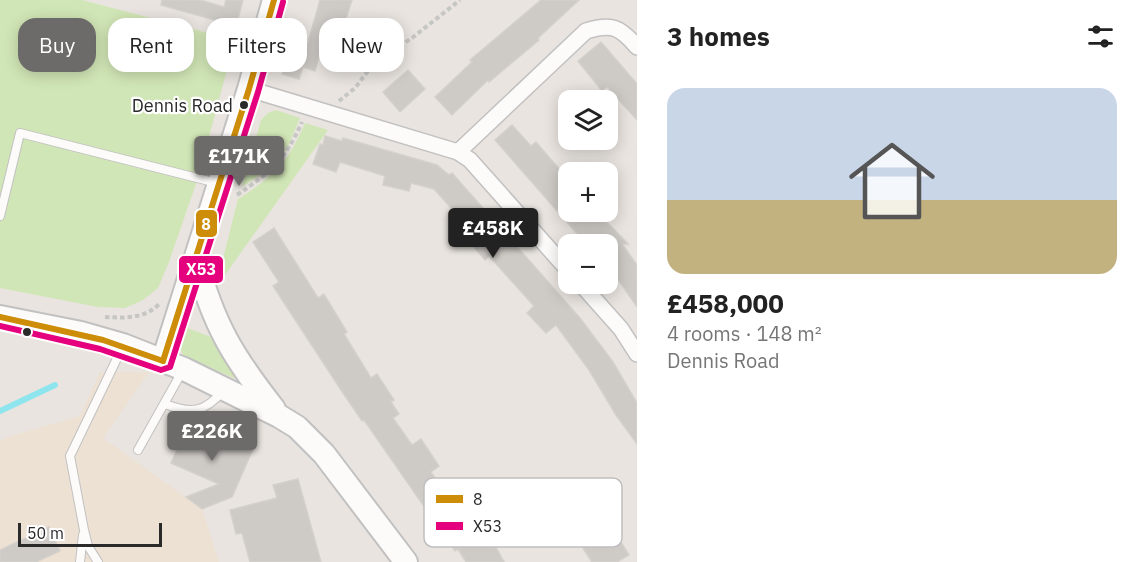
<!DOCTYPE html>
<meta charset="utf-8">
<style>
:root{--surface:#fff;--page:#f2f2f2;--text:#222;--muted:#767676;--line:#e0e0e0;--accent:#6d6b69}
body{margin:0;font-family:"IBM Plex Sans",sans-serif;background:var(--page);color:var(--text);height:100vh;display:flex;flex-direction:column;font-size:22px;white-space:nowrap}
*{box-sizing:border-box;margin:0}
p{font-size:20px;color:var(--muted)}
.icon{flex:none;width:33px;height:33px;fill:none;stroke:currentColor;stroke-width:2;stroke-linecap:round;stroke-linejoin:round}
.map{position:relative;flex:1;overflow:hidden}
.panel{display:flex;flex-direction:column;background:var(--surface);width:510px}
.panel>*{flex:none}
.hud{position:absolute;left:18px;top:18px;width:528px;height:54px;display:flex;gap:12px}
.controls{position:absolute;left:558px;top:90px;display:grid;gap:12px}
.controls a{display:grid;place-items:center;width:60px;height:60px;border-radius:12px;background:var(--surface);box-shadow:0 3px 15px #0003;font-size:30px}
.scale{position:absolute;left:18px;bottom:15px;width:144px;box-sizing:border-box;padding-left:6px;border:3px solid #2a2a2a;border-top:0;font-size:16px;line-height:21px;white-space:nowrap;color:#2a2a2a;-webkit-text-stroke:4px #fff;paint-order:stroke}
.price{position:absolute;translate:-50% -51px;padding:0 14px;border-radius:6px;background:var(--accent);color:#fff;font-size:20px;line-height:39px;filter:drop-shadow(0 2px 3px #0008)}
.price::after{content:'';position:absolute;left:50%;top:36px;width:18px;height:14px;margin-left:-9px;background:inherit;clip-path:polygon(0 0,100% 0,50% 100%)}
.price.selected{background:#222;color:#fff}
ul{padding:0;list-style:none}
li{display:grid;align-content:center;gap:12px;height:318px;padding:0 30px}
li+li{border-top:2px solid var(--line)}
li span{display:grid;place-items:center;height:186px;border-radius:18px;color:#555}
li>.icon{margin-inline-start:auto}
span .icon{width:108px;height:108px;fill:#fffc;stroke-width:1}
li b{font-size:26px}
h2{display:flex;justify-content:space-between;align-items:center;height:72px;padding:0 30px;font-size:26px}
.tag{padding:0 21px;border-radius:18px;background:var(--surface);box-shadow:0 3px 15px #0003;font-size:21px;line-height:54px}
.tag.selected{background:var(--accent);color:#fff}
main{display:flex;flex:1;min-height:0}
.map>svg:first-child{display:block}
</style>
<main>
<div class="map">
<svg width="637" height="562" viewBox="0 0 637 562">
<rect width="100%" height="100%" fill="#e9e4df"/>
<path fill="#ede1d3" d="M100 372H149L103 438 202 509 219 562H0V441L11 436 80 416Z"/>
<g fill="#d1e6b6">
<path d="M0 0H82L235 40 198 178 169 262 158 288 143 300 125 308 98 307 0 288Z"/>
<path d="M276 110 300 118 287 149 260 175 242 187 261 120 268 113Z"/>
<path d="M305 123 328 130 225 275 222 263 238 199C273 177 289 161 305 123Z"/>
<path d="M185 327 216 339 239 375 234 378 184 356 180 349Z"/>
</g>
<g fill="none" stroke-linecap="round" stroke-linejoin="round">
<path stroke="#8fe5ee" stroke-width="6" d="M0 411 55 385"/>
</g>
<g fill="#cecac6" stroke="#d4d0cb" stroke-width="1.5">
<path d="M162 0H200L224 7 226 0H243L236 26 161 5Z"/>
<path d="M320 0H352L344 25 372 41 345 63 320 53 315 71 303 67 299 79 282 74 290 48 305 53Z"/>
<path d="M541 0H579L538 38 539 40 489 82 488 80 452 115 435 97 472 62 470 60Z"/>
<path d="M601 42 637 84V120L607 87 602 91 578 61Z"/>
<path d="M408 70 425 89 400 112 383 92Z"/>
<path d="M512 125 531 146 536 142 568 179V212H597L628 244H622L637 265V307L608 265V244H586L495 140Z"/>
<path d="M325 136 342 141 343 138 437 165 449 175 452 173 580 318 613 362 637 403V444L616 415 589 370 556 325 546 333 527 313 534 306 489 256 485 260 473 246 480 240 434 189 411 183 409 191 383 185 385 176 340 162 336 172 313 164 320 144 323 145Z"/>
<path d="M274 228 318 298 324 294 347 332 344 334 371 378 377 374 394 400 391 402 399 414 393 418 412 445 421 439 439 466 431 472 458 513 468 506 487 531 504 562H466L458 549 455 551 364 420 362 421 341 390 273 286 279 282 253 242Z"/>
<path d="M191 419 254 447 232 497 202 509 186 497 219 484 171 463Z"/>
<path d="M298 479 321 562H250L242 533 236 534 230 510 277 498 273 485Z"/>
<path d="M607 520 629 555 617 562H592L577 539Z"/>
<path d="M49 527 60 551 36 562H0V550Z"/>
</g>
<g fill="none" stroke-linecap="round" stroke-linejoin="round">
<defs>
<g id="lane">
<path d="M0 216 20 133 217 183"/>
<path d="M165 404C191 414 204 413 223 391"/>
<path d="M138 450 183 370"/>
<path d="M80 562 83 535"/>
<path d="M98 562 88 546 84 530 70 456 123 346"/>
</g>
<g id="street">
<path d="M249 89 458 152 470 160 568 270"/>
<path d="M458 152 586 31C612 23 620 27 637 47"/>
<path d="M581 284 621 329 637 354"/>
</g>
<g id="secondary">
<path d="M196 259C213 324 233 357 274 409"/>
<path d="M0 317 81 333 123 345 184 369 279 416 297 427 324 454 406 562"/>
<path d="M163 361 249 89 274 0"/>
</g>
</defs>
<use href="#lane" stroke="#c2c1c1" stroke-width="10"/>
<use href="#street" stroke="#c2c1c1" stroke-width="18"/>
<use href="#secondary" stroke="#c2c1c1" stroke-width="26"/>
<g stroke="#c6c6c5" stroke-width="4" stroke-dasharray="4.5 3" stroke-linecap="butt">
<path d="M339 101 355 88 374 63 412 38 460 0"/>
<path d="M237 195C271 172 285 160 302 122"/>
<path d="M105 317C124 318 145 319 159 304"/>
</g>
<use href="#lane" stroke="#fcfbfa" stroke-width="8"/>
<use href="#street" stroke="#fcfbfa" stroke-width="15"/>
<use href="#secondary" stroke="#fcfbfa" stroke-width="22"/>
<defs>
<g id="bus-1">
<path d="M0 317 103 340 163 361"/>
<path d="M163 361 249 89 274 0"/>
</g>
<path id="bus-2" d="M0 326 100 349 161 370 170 367 258 92 283 2"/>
</defs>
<use href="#bus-1" stroke="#fff" stroke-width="10"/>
<use href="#bus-2" stroke="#fff" stroke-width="10"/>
<use href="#bus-1" stroke="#ce8d08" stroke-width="6"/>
<use href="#bus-2" stroke="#e5007d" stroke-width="6"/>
</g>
<g fill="#2a2a2a" stroke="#fff" stroke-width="2">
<circle cx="244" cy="105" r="5"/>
<circle cx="27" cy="332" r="5"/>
</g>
<g text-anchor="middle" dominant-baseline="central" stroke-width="4.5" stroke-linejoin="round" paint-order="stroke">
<g font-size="18" fill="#2a2a2a" stroke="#fff" text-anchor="end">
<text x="233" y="105">Dennis Road</text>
</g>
</g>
<rect x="424" y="478" width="198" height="69" rx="9" fill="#fff" stroke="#bfbfbf" stroke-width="1.5"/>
<rect x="436" y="495" width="27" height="8" fill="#ce8d08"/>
<rect x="436" y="522" width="27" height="8" fill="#e5007d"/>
<g font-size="16" fill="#2a2a2a">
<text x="473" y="505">8</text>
<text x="473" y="532">X53</text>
</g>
<g stroke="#fff" stroke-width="2">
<rect x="195" y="209" width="23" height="29" rx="6" fill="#ce8d08"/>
<rect x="178" y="255" width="46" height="29" rx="6" fill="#e5007d"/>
</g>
<g font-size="16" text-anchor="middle" font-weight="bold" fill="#fff">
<text x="206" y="230">8</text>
<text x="201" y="275">X53</text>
</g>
</svg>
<div class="controls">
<a><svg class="icon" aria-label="layers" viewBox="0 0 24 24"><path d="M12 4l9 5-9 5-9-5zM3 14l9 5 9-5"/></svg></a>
<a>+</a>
<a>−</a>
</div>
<div class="scale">50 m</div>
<b class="price" style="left:239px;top:187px">£171K</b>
<b class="price selected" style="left:493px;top:259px">£458K</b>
<b class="price" style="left:212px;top:462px">£226K</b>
<div class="hud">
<a class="tag selected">Buy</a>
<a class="tag">Rent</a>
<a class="tag">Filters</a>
<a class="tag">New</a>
</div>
</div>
<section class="panel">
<h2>3 homes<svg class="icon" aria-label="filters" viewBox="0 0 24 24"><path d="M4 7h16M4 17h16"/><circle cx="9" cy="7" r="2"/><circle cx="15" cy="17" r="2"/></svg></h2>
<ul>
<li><span style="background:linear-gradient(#c9d6e8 60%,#c2b280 0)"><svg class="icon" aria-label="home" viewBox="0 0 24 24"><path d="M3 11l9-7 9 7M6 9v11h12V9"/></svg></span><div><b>£458,000</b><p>4 rooms · 148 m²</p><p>Dennis Road</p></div></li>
</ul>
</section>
</main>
